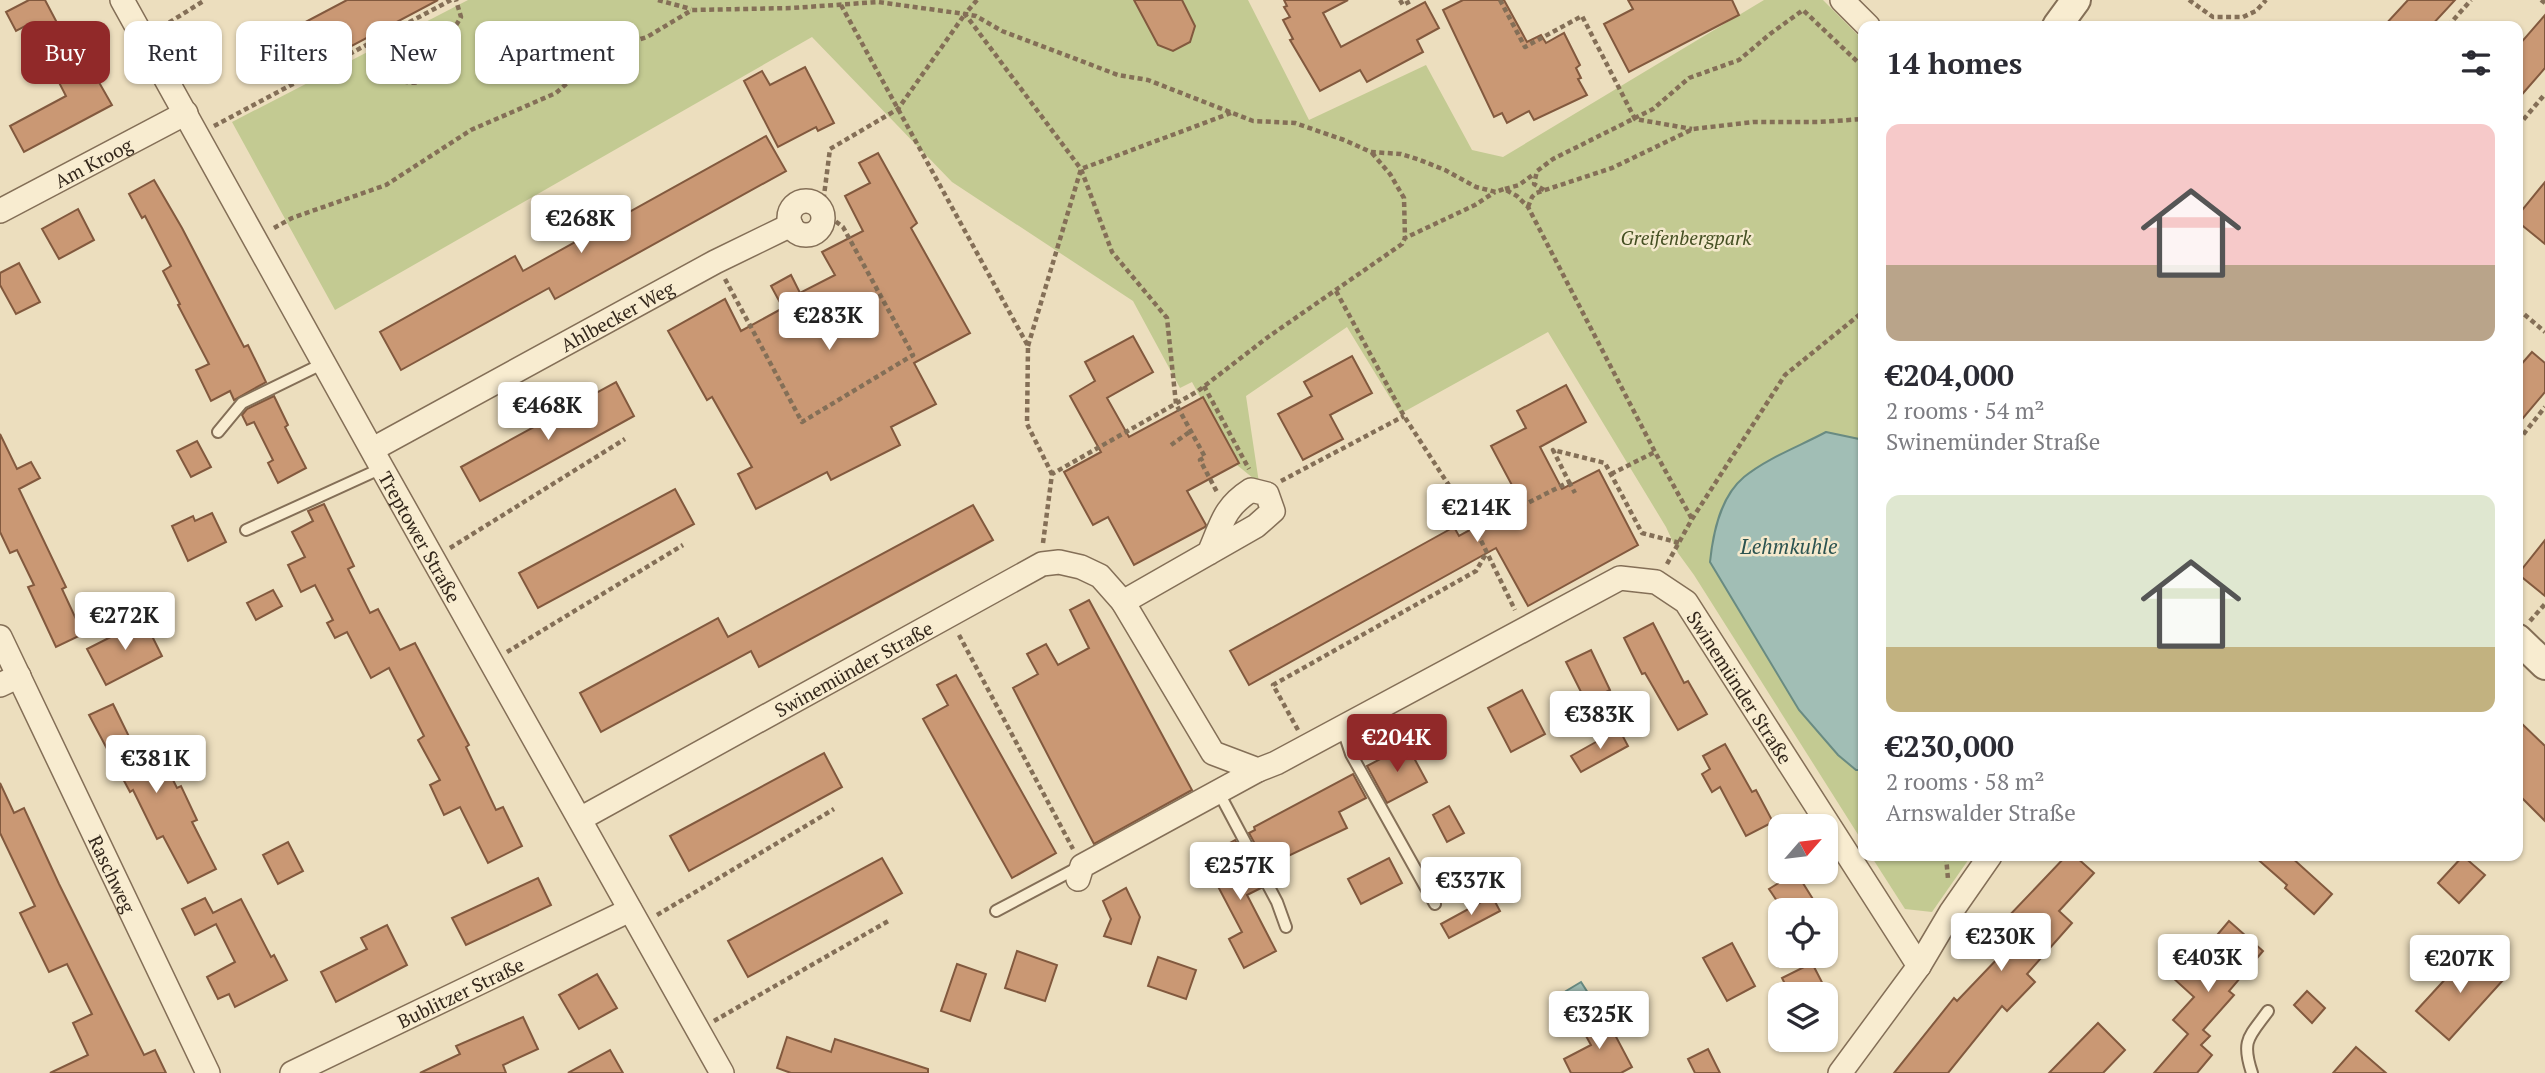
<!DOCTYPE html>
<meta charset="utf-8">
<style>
:root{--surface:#fff;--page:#f7f7f7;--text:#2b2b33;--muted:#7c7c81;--accent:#912929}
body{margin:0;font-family:"PT Serif",serif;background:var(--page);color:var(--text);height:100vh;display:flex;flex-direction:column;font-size:26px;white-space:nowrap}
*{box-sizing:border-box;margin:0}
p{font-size:23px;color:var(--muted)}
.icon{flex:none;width:38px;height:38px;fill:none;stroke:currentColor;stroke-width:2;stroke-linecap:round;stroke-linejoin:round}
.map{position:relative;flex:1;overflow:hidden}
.panel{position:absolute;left:1858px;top:21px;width:665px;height:840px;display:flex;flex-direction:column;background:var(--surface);border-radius:14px;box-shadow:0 2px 5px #0004}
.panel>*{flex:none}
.hud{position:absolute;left:21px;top:21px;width:665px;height:63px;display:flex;gap:14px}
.needle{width:46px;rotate:62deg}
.tools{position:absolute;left:1768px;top:814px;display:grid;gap:14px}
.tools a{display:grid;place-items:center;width:70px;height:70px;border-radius:14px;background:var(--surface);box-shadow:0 2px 5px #0004;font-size:35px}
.price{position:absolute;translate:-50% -60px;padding:0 16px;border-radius:7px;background:#fff;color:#222;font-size:23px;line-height:46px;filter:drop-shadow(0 2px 4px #0008)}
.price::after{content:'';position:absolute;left:50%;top:42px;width:21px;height:16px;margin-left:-10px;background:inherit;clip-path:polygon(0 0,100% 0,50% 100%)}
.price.current{background:var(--accent);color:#fff}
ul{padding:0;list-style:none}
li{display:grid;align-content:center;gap:14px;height:371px;padding:0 28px}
li span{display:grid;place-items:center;height:217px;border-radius:14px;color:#555}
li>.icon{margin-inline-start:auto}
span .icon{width:126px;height:126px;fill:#fffc;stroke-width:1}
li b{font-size:30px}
h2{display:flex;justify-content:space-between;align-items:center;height:84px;padding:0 28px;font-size:30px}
.pill{padding:0 24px;border-radius:14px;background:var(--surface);box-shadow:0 2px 5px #0004;font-size:24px;line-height:63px}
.pill.current{background:var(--accent);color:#fff}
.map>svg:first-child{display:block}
</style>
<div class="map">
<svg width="2545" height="1073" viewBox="0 0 2545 1073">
<rect width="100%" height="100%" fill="#ecdebe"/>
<g fill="#c3ca92">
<path d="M468 0H1248L1309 120 1426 65 1472 150 1503 157 1764 0H1823L1864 41V443L1859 439 1764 649 1799 710 1856 769 1864 770V844L1694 575 1678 553 1666 527 1548 332 1400 414 1347 327 1246 396 1259 483 1237 465 1192 382 1180 388 1133 301 952 182 812 37 335 310 232 122Z"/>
<path d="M1871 856H1971L1932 912 1905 909Z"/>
</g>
<g fill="#a1beb5" stroke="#698b82" stroke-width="2">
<path d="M1826 432 1859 439 1864 443V770H1856L1838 755 1799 710 1710 562C1713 533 1720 497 1744 477 1767 458 1800 446 1826 432Z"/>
<path d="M1581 982 1599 1010 1581 1017 1566 991Z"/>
</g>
<g fill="#ca9874" stroke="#82593e" stroke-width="2">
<path d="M29 0H45L65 38 72 35 112 105 24 152 10 126 66 96 29 24 16 31 6 12Z"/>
<path d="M347 0H438L282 83 262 45Z"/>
<path d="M1134 0H1182L1195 26 1190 42 1173 51 1158 45Z"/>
<path d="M1284 0H1348L1323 13 1341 47 1425 2 1439 28 1417 40 1423 52 1367 82 1360 70 1320 91 1290 40 1293 39 1283 20 1290 17 1284 7 1287 6Z"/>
<path d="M1463 0H1504L1527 42 1541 35 1546 43 1564 33 1580 65 1576 68 1581 78 1578 79 1587 95 1534 120 1529 111 1507 123 1502 113 1494 117 1443 10Z"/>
<path d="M1628 0H1732L1739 15 1629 72 1604 24 1633 9Z"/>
<path d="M2408 0H2455L2431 26H2384Z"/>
<path d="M2545 15V68L2518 99V46Z"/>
<path d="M805 67 834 123 818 131 816 127 778 147 744 81 762 71 770 85Z"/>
<path d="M766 136 786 171 555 299 549 288 401 370 380 332 515 256 523 271Z"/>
<path d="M878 153 917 223 911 228 970 333 914 363 936 404 891 427 900 445 831 480 827 472 756 509 738 474 752 467 712 397 707 400 668 331 725 299 741 331 783 308 771 286 791 275 800 293 835 275 822 252 863 231 845 196 870 183 859 163Z"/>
<path d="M154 180 182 228 244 347 248 345 266 382 234 400 230 391 211 401 196 370 209 364 178 305 180 304 163 271 171 266 145 216 142 218 129 194Z"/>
<path d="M2545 182V244L2518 222V215Z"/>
<path d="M78 209 94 240 59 259 42 229Z"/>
<path d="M19 263 40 302 16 314 0 285V273Z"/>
<path d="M1133 336 1153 372 1107 398 1129 437 1203 397 1239 463 1187 491 1206 525 1205 527 1134 565 1108 517 1093 525 1064 472 1101 452 1070 396 1095 381 1085 362Z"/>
<path d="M2532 352 2545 363V392L2518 424V368Z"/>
<path d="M1352 356 1372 393 1330 415 1343 439 1303 460 1278 414 1312 396 1304 382Z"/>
<path d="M616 382 634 416 480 501 461 467Z"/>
<path d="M1566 385 1586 422 1540 447 1562 489 1599 470 1638 545 1528 606 1496 548 1249 685 1230 651 1454 527 1459 536 1521 502 1491 446 1526 428 1517 411Z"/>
<path d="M274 396 288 425 285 427 306 468 278 483 268 463 273 460 254 422 247 425 242 415 247 409Z"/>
<path d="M0 434 17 469 31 462 40 478 19 489 66 587 62 589 83 634 56 647 28 587 34 585 17 550 10 553 0 532Z"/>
<path d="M197 441 211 467 191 477 177 451Z"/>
<path d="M675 489 694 524 538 608 519 573Z"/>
<path d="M324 504 354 566 348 569 370 613 378 609 400 650 415 643 469 745 466 747 496 810 503 807 522 846 488 863 460 807 444 815 430 785 440 780 418 740 424 736 389 668 371 678 347 632 335 638 327 623 333 620 315 585 301 592 288 565 305 557 292 532 313 521 308 511Z"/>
<path d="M973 505 993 540 759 667 751 651 601 732 580 693 718 618 728 637Z"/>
<path d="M212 513 226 542 188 561 172 526 193 516 195 521Z"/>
<path d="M2545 540V596L2518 574Z"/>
<path d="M273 590 282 606 256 620 247 603Z"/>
<path d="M1089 600 1192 790 1094 844 1013 688 1038 674 1027 654 1046 644 1058 665 1089 648 1070 610Z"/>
<path d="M144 620 162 656 106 685 87 649Z"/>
<path d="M1653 623 1684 683 1688 681 1707 714 1678 730 1645 673 1642 674 1624 638Z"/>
<path d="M1591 650 1610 690 1586 702 1566 662Z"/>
<path d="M956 675 1056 853 1012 878 923 719 948 705 937 685Z"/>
<path d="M1522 690 1545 734 1511 752 1488 708Z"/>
<path d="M113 704 138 755 156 746 177 788 181 786 197 820 192 822 216 869 188 883 163 836 157 839 133 790 130 792 89 715Z"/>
<path d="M2518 720 2545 746V821L2518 794Z"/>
<path d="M1619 729 1628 746 1581 772 1571 756Z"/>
<path d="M1725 744 1752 792 1756 790 1773 822 1746 836 1720 787 1712 792 1702 774 1710 769 1703 756Z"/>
<path d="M1407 745 1427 782 1387 803 1367 766Z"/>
<path d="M824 753 842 787 689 871 670 836Z"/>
<path d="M1353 774 1366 798 1339 812 1347 828 1267 866 1249 833 1255 830 1254 827Z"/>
<path d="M0 783 14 813 24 808 59 884 144 1055 155 1050 166 1073H50L88 1055 73 1023 92 1014 67 964 49 972 20 913 35 906 0 833Z"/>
<path d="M1449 806 1464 833 1447 842 1433 815Z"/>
<path d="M1235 840 1261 888 1247 895 1276 951 1244 968 1229 939 1242 932 1203 858Z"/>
<path d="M288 842 303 871 278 884 263 855Z"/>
<path d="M2066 856H2075L2094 873 2059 911 2072 923 2027 974 2035 982 2007 1011 2002 1006 1948 1073H1894L1954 998 1957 1001 2022 933 2006 919Z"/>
<path d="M2254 856H2290L2332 894 2314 914 2285 888 2287 885Z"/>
<path d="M2463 856 2485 875 2459 903 2438 883Z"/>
<path d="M882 858 902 893 748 977 728 941Z"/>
<path d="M1389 858 1402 883 1361 904 1348 879Z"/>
<path d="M1796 872 1816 904 1807 910H1783L1769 889Z"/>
<path d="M538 878 551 905 466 945 452 918Z"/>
<path d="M1126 888 1140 917 1131 944 1104 936 1111 919 1103 901Z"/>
<path d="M1492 896 1500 911 1449 938 1441 924Z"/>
<path d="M205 898 213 913 241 899 271 957 274 955 287 980 235 1007 229 994 218 999 207 977 235 962 216 924 195 935 182 909Z"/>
<path d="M2229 921 2263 951 2229 991 2234 995 2203 1030 2210 1036 2201 1045 2212 1055 2197 1073H2154L2188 1034 2173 1020 2194 997 2172 977 2191 956 2196 960Z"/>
<path d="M387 925 407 965 336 1002 321 972 367 949 361 938Z"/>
<path d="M1732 943 1755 986 1727 1001 1703 958Z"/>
<path d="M2472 950 2504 979 2449 1040 2416 1011Z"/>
<path d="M1017 951 1057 965 1045 1001 1005 988Z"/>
<path d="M1158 957 1196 970 1186 999 1148 986Z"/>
<path d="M1812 963 1828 994H1790L1782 978Z"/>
<path d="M957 964 986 974 970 1021 941 1011Z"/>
<path d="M597 974 617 1008 579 1029 559 995Z"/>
<path d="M2307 991 2325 1008 2312 1023 2294 1005Z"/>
<path d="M1604 1014 1632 1067 1621 1073H1571L1564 1059 1591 1045 1581 1027Z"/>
<path d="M523 1017 538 1049 503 1065 506 1073H420L460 1054 456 1046Z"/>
<path d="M2098 1023 2125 1050 2103 1073H2049Z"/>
<path d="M787 1037 831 1052 835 1039 928 1069V1073H791L777 1068Z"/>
<path d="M2356 1047 2386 1073H2333Z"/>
<path d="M1708 1049 1720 1073H1695L1688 1059Z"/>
<path d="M610 1050 623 1073H568Z"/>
</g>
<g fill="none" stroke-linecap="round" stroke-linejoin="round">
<defs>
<g id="service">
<path d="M218 432 242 403 324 363"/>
<path d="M246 530 382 468"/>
<path d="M1342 727 1351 754 1435 904"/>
<path d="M1218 791 1277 902 1286 927"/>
<path d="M996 911 1079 867"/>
<path d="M2252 1073C2241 1040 2249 1037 2268 1011"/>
</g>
<g id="minor">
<path id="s1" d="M122 0 382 468 722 1073"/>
<path d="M1842 0 1868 26"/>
<circle cx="806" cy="218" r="17"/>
<path id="s2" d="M0 211 186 113"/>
<path id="s3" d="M373 449 715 262 791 225"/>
<path d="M1123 602 1256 526 1273 511 1267 494 1251 490C1223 508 1222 524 1209 553"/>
<path id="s4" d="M0 637 208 1073"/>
<path d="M0 685 19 676"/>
<path id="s5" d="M580 819 1042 564 1059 562 1081 567 1100 576 1123 602 1213 753 1258 770 1276 763 1620 578 1656 582 1686 602 1919 966"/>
<path d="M1078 879 1082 866 1258 770"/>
<path id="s6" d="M292 1073 630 910"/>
<path d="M1840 1073 1919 966 1951 912 1990 856"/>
</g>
<g id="tertiary">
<path d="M2057 26 2076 0"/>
<path d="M2518 639 2545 665"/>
</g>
</defs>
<use href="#service" stroke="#846f57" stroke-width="14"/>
<use href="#minor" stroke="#846f57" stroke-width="26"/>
<use href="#tertiary" stroke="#846f57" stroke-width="32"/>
<g stroke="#846f57" stroke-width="4.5" stroke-dasharray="5 3.5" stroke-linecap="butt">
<path d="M658 0 691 9"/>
<path d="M977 0 965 14 1081 169 1112 252 1167 318 1176 404 1205 457 1200 460 1217 492"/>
<path d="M1400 0 1403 5 1413 0"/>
<path d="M1500 0 1525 47 1582 16 1635 119 1692 129"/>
<path d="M2189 0 2213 17H2243L2256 11 2266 0"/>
<path d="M2541 0 2545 3"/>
<path d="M841 5 1028 346 1027 424 1052 474"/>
<path d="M2448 26 2471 0"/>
<path d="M162 27 205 0"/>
<path d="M372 42C384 63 395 90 423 81L461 17 456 0"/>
<path d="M214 126 451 0"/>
<path d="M2518 126 2545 94"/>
<path d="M1372 153 1390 174 1404 198 1405 238"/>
<path d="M1505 189 1519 185 1534 174"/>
<path d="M1544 190 1534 184 1537 171 1553 159 1653 109 1689 78 1739 60 1770 34 1803 10 1864 68"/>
<path d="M1528 207 1532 197 1536 193 1612 168 1693 129 1753 122H1818L1864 119"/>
<path d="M274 228 292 218 386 185 471 130 556 93 605 50 647 37 692 10 792 8 878 2 965 14 976 16 1002 31 1118 75 1148 80 1253 121 1295 123 1344 140 1371 152 1401 154 1420 160 1445 170 1476 187 1496 192 1504 189 1517 196 1528 207 1655 452 1692 519"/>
<path d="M725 279 802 422 913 355 843 227 822 211 830 149 898 109 965 14"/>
<path d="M1336 291 1404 416 1470 518 1515 610"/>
<path d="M2518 309 2545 332"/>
<path d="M1028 346 1081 169 1231 113"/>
<path d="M1204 386 1249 469"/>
<path d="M2518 441 2545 407"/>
<path d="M1171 445 1191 431"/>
<path d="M1611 474 1655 452"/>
<path d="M1281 481 1404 416"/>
<path d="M1569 482 1575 493"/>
<path d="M1514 510 1569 482 1553 450 1605 463 1642 533 1680 543"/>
<path d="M1470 518 1507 498 1511 505"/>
<path d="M1043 543 1052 474 1198 391 1268 337 1402 244 1405 238 1475 205 1495 192"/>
<path d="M450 548 625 439"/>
<path d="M1667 564 1692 519 1785 375 1864 311"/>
<path d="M2530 621 2545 604"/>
<path d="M959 635 1073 849"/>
<path d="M507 652 683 545"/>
<path d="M1298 730 1273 685 1476 571 1487 552"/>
<path d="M1946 856 1948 879"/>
<path d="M657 915 834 809"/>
<path d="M714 1021 890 920"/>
</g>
<use href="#service" stroke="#f8ecd0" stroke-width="10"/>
<use href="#minor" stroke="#f8ecd0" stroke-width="23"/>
<use href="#tertiary" stroke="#f8ecd0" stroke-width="28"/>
</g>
<g text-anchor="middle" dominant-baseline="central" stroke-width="5" stroke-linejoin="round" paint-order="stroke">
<g font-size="19" fill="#33271b" stroke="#f4e9cd">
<text stroke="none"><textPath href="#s2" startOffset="105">Am Kroog</textPath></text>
<text stroke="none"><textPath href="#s3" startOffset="278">Ahlbecker Weg</textPath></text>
<text stroke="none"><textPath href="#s1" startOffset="614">Treptower Straße</textPath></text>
<text stroke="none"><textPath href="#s5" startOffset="312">Swinemünder Straße</textPath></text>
<text stroke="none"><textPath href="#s5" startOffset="1430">Swinemünder Straße</textPath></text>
<text stroke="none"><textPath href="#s4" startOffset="262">Raschweg</textPath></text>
<text stroke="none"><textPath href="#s6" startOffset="187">Bublitzer Straße</textPath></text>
</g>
<g font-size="19" font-style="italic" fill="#444f22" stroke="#f4e9cd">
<text x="1686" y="237">Greifenbergpark</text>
</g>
<g font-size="21" font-style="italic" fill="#2b5350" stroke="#f4e9cd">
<text x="1789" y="546">Lehmkuhle</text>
</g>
</g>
</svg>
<div class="tools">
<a><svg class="needle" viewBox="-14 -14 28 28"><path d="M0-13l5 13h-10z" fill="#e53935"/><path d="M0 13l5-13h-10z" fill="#7c7c81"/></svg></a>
<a><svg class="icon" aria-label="locate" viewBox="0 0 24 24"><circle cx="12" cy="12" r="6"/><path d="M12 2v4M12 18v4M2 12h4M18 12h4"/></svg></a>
<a><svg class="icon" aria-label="layers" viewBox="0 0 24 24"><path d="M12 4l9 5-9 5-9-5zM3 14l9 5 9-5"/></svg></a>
</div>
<b class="price" style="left:581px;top:255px">€268K</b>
<b class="price" style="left:829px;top:352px">€283K</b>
<b class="price" style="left:548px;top:442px">€468K</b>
<b class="price" style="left:1477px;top:544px">€214K</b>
<b class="price" style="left:125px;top:652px">€272K</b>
<b class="price" style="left:1600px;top:751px">€383K</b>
<b class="price current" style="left:1397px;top:774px">€204K</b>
<b class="price" style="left:156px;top:795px">€381K</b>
<b class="price" style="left:1240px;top:902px">€257K</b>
<b class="price" style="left:1471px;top:917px">€337K</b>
<b class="price" style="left:2001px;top:973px">€230K</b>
<b class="price" style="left:2208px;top:994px">€403K</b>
<b class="price" style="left:2460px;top:995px">€207K</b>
<b class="price" style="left:1599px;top:1051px">€325K</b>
<div class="hud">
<a class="pill current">Buy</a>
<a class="pill">Rent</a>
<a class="pill">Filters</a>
<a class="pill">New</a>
<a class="pill">Apartment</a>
</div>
<section class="panel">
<h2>14 homes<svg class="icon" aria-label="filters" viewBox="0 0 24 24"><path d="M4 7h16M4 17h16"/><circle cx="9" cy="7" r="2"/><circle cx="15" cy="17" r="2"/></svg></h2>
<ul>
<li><span style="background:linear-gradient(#f6c9c9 65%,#b9a48a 0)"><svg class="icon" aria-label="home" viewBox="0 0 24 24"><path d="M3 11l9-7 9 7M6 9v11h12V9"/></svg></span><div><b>€204,000</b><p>2 rooms · 54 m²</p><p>Swinemünder Straße</p></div></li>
<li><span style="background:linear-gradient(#dfe7d0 70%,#c2b280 0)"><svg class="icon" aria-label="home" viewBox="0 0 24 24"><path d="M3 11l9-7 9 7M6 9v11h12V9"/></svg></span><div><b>€230,000</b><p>2 rooms · 58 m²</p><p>Arnswalder Straße</p></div></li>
</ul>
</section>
</div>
